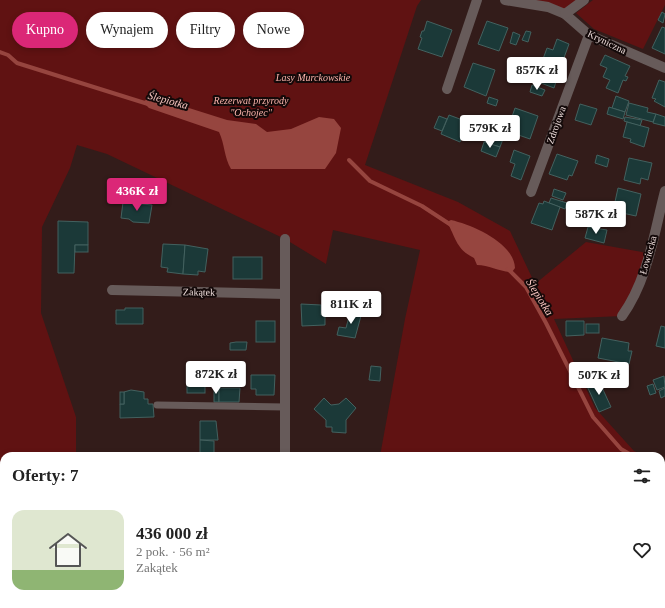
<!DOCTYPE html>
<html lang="pl">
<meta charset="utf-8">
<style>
:root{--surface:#fff;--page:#f6f6f6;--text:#222;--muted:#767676;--accent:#db2777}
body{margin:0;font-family:Georgia,serif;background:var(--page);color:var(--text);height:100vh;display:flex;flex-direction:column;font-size:15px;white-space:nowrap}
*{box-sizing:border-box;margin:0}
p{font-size:13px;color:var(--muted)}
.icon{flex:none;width:22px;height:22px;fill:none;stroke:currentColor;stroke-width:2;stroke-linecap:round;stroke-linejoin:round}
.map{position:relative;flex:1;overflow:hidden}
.panel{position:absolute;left:0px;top:452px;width:665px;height:156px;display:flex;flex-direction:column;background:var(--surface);border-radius:12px 12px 0 0;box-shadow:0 2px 6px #0003}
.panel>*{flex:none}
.hud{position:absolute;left:12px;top:12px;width:400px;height:36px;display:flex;gap:8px}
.price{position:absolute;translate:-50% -34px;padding:0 9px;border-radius:4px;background:#fff;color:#222;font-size:13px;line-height:26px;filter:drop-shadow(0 1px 2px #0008)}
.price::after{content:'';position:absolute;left:50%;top:24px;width:12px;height:9px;margin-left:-6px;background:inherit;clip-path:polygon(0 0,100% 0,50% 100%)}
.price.active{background:var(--accent);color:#fff}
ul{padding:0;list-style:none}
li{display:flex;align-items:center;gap:12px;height:100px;padding:0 12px}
li span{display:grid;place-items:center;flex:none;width:112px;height:80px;border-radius:12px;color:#555}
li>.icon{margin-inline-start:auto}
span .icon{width:48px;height:48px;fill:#fffc;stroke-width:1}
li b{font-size:17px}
h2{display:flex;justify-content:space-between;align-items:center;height:48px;padding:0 12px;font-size:17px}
.pill{padding:0 14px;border-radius:18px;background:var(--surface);box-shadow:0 2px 6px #0003;font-size:14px;line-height:36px}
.pill.active{background:var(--accent);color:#fff}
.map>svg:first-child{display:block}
</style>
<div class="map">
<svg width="665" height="608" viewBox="0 0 665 608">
<rect width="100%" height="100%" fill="#331c1a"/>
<g fill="#601212">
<path d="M0 0H421L417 6 365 165 458 202 510 231 535 284 586 242 642 252 649 255 622 316 554 319 595 408 634 451 645 456H380L405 319 420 250 333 230 326 264 285 239 107 154 77 145 70 168 42 227 41 313 76 417V456H4V584L0 583Z"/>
<path d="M505 0H584L565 14Z"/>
<path d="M593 0H665V5L643 49 594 29 576 13Z"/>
<path d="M661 462 665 464V563L661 565Z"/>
</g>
<g fill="#96453f">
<path d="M151 96 227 120 256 124 267 132 291 129 319 117 334 119 341 128 336 153 325 169H231C224 157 225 145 219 132L149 108 143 102Z"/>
<path d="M451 220C473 225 514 243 515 268L512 272C500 272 489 265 477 265L474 258C456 249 456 238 447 222Z"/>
</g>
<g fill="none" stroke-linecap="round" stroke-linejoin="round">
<g stroke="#96453f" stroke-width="4">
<path d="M0 52 8 55 17 63 148 104"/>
<path d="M349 160 370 181 422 206 451 225"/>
<path d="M508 269 526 287 546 323 593 417 621 449 633 456"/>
<path d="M661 473 665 474"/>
</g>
</g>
<g fill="#1b3938" stroke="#43615f">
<path d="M662 12 665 14 663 23 658 20Z"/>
<path d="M427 21 452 30 442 57 418 49 422 38 420 37 422 31H424Z"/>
<path d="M487 21 508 28 499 51 478 44Z"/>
<path d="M662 27 665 28V54L652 48Z"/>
<path d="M526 31 531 32 528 42 522 40Z"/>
<path d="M513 32 520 35 516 45 510 43Z"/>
<path d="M557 39 569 44 561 66 543 59 547 48 553 50Z"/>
<path d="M605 55 630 66 625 76 628 77 626 81 623 80 618 93 606 88 610 80 603 77 607 68 600 65Z"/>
<path d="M541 59 561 66 554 88 533 80Z"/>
<path d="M473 63 495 70 486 96 464 87Z"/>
<path d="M659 80 665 82V107L654 101 656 99 652 98Z"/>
<path d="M532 85 545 90 542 96 530 92Z"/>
<path d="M616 96 629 101 625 112 612 108Z"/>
<path d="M489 97 498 100 496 106 487 103Z"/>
<path d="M629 103 648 108 647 112 656 114 653 122 626 115Z"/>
<path d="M580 104 597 109 591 125 575 120Z"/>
<path d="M609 107 625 112 623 119 607 114Z"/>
<path d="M515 108 538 116 530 139 507 131Z"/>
<path d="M656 114 665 117V126L653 123Z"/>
<path d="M449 115 468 122 460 142 441 134Z"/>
<path d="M439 116 447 119 442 131 434 128Z"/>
<path d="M625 117 642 120 640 126 624 121Z"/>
<path d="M627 122 649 128 644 147 630 142 631 139 623 137Z"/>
<path d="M488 133 503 139 500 147 484 142Z"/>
<path d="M484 142 500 147 496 157 481 151Z"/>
<path d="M514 150 530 156 521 180 511 176 515 164 510 162Z"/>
<path d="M557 154 578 161 572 176 569 175 567 180 549 174Z"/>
<path d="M597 155 609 159 607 167 595 163Z"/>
<path d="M629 158 652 163 648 180 641 178 640 184 624 180Z"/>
<path d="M618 188 641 194 636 216 613 211Z"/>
<path d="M554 189 566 193 563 200 552 196Z"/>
<path d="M551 198 567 203 565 209 549 203Z"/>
<path d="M544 201 560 207 552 230 531 223 539 203 543 204Z"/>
<path d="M123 202 152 205 149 223 133 222 129 219 121 218Z"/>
<path d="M58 221 88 222V245H75L74 273H58Z"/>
<path d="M588 227 607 230 604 243 585 238Z"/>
<path d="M163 244 185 245 183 274 167 272 168 268 161 267Z"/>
<rect x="75" y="245" width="13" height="7"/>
<path d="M185 245 208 249 205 272 198 271V275L183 274Z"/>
<rect x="233" y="257" width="29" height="22"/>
<path d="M301 304 321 305V315H325V325L302 326Z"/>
<path d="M125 308H143V324H116V310H125Z"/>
<path d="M351 309 362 312 355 338 337 335 339 327 346 328Z"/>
<rect x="256" y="321" width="19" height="21"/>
<path d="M566 321H584V335L566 336Z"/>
<rect x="586" y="324" width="13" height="9"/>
<path d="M661 326 665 327V348L656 346Z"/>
<path d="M602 338 629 343 628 351H632L629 364 598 358Z"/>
<path d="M236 342H247L246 350H230V343Z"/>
<path d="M371 366 381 367 380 381 369 380Z"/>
<rect x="187" y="370" width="18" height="23"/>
<path d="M251 375H275L274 395H256V389H251Z"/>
<path d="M664 376 665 387 657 390 653 380Z"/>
<path d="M599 381 611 407 599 412 587 386Z"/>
<path d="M653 384 656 393 650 395 647 386Z"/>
<path d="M214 387 219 388V402H214Z"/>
<path d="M219 388H240L239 402H219Z"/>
<path d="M665 388V396L661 398 659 391Z"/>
<path d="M131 390 144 392V399H148V404H153L154 417 120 418V404H124V392Z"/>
<rect x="120" y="392" width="4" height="12"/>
<path d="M324 398 331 405 339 404 346 398 356 408 346 420V433L332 432V427H326V420L314 409Z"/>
<path d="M200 421H216L218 440H200Z"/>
<path d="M200 440 214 441V456H200Z"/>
<path d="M524 604H568L570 608H518Z"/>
</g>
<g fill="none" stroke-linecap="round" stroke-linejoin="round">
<g stroke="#675b5a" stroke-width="7">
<path d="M157 405 285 407"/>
<path d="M123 604 125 608"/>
</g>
<g stroke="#675b5a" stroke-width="10">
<path d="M505 0 548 7 565 14 589 35 665 68"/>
<path d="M565 14 584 0"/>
<path d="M447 89 477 0"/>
<path d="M531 192 589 35"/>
<path d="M112 290 285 294"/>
<path d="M622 316C648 280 654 233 665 191"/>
<path d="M285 456V239"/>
<path d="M282 608V604"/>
</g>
<g stroke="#675b5a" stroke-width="10">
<path d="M0 592H4"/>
<path d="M173 604 227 608"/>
</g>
</g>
<g text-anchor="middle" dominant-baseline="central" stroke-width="4" stroke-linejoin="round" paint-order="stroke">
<g font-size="10" fill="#eddddb" stroke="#130909">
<text transform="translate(607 42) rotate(26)">Kryniczna</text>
<text transform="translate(556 125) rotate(-70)">Zdrojowa</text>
<text transform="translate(648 255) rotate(-74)">Łowiecka</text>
<text transform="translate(199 292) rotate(1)">Zakątek</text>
</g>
<g font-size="10" font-style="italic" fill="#f9b2aa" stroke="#130909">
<text x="313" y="77">Lasy Murckowskie</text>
<text x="251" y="100">Rezerwat przyrody<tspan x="251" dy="12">"Ochojec"</tspan></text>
</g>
<g font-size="11" font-style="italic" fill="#f8c7c1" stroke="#130909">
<text transform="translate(168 100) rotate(15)">Ślepiotka</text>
<text transform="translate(540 297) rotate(58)">Ślepiotka</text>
</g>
</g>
</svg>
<b class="price" style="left:537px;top:91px">857K zł</b>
<b class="price" style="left:490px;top:149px">579K zł</b>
<b class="price active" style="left:137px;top:212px">436K zł</b>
<b class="price" style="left:596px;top:235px">587K zł</b>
<b class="price" style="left:351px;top:325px">811K zł</b>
<b class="price" style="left:216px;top:395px">872K zł</b>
<b class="price" style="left:599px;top:396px">507K zł</b>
<div class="hud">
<a class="pill active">Kupno</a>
<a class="pill">Wynajem</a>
<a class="pill">Filtry</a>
<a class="pill">Nowe</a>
</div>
<section class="panel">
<h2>Oferty: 7<svg class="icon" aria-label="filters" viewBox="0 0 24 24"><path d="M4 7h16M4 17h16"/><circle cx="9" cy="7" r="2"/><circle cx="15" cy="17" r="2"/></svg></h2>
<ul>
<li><span style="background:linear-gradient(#dfe7d0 75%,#8fb573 0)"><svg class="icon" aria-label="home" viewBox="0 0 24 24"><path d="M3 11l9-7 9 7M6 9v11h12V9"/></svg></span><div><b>436 000 zł</b><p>2 pok. · 56 m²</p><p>Zakątek</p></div><svg class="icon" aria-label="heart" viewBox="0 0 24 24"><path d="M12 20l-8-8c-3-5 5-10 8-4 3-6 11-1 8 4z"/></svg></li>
</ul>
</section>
</div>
